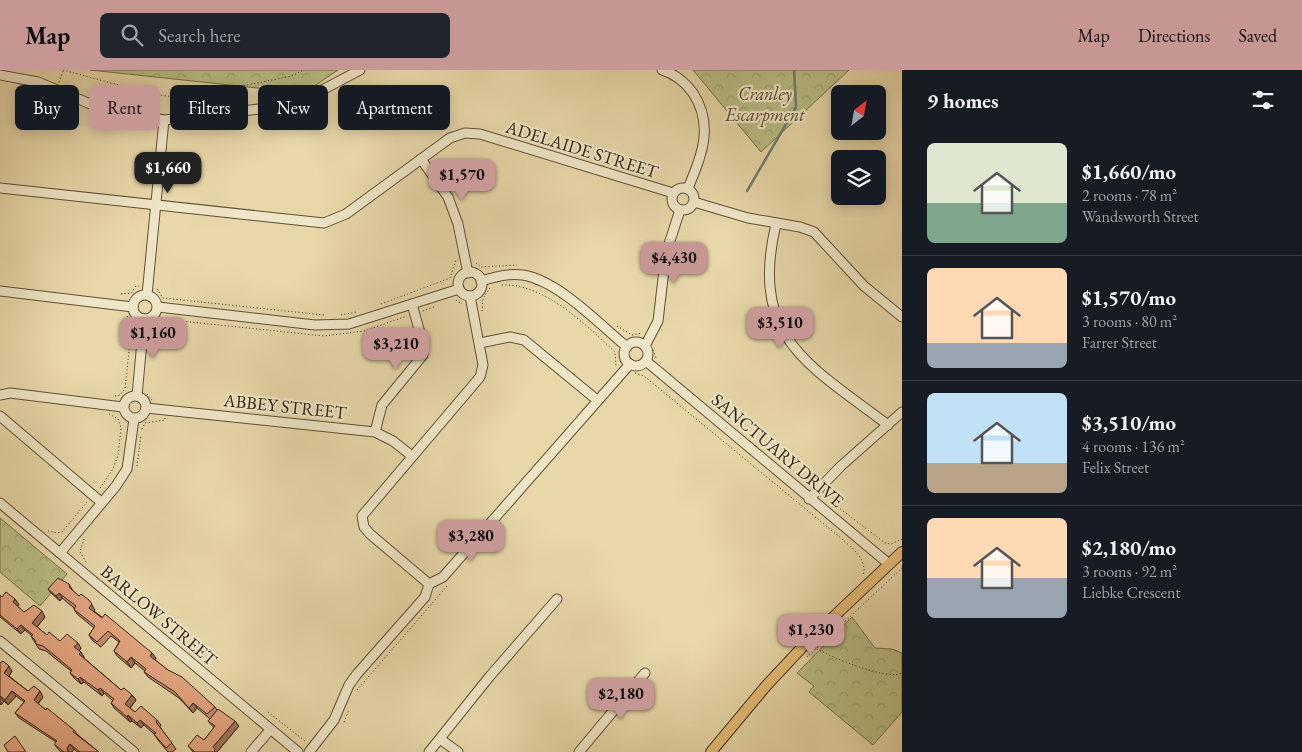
<!DOCTYPE html>
<meta charset="utf-8">
<style>
:root{--surface:#171b24;--page:#20242c;--text:#f1f3f6;--muted:#9ea1a6;--line:#363941;--accent:#c59692}
body{margin:0;font-family:"EB Garamond",serif;background:var(--page);color:var(--text);height:100vh;display:flex;flex-direction:column;font-size:19px;white-space:nowrap}
*{box-sizing:border-box;margin:0}
p{font-size:16px;color:var(--muted)}
.icon{flex:none;width:28px;height:28px;fill:none;stroke:currentColor;stroke-width:2;stroke-linecap:round;stroke-linejoin:round}
.map{position:relative;flex:1;overflow:hidden}
.sheet{display:flex;flex-direction:column;background:var(--surface);width:400px}
.sheet>*{flex:none}
.hud{position:absolute;left:15px;top:15px;width:475px;height:45px;display:flex;gap:10px}
.needle{width:32px;rotate:31deg}
.buttons{position:absolute;left:831px;top:15px;display:grid;gap:10px}
.buttons a{display:grid;place-items:center;width:55px;height:55px;border-radius:8px;background:var(--surface);box-shadow:0 2px 12px #0003;font-size:25px}
.price{position:absolute;translate:-50% -42px;padding:0 11px;border-radius:10px;background:var(--accent);color:#111;font-size:16px;line-height:32px;filter:drop-shadow(0 1px 2px #0008)}
.price::after{content:'';position:absolute;left:50%;top:30px;width:15px;height:11px;margin-left:-8px;background:inherit;clip-path:polygon(0 0,100% 0,50% 100%)}
.price.current{background:#222;color:#fff}
ul{padding:0;list-style:none}
li{display:flex;align-items:center;gap:15px;height:125px;padding:0 25px}
li+li{border-top:1px solid var(--line)}
li span{display:grid;place-items:center;flex:none;width:140px;height:100px;border-radius:8px;color:#555}
li>.icon{margin-inline-start:auto}
span .icon{width:60px;height:60px;fill:#fffc;stroke-width:1}
li b{font-size:21px}
h2{display:flex;justify-content:space-between;align-items:center;height:60px;padding:0 25px;font-size:21px}
.tag{padding:0 18px;border-radius:8px;background:var(--surface);box-shadow:0 2px 12px #0003;font-size:18px;line-height:45px}
.tag.current{background:var(--accent);color:#111}
header{display:flex;align-items:center;gap:30px;box-sizing:border-box;height:70px;padding:0 25px;background:var(--accent);color:#111}
header strong{font-size:24px}
nav{display:flex;gap:28px;margin-inline-start:auto;font-size:18px}
.search{width:350px;height:45px;background:var(--page);display:flex;align-items:center;gap:12px;box-sizing:border-box;padding:0 18px;border-radius:8px;color:var(--muted);font-size:19px}
main{display:flex;flex:1;min-height:0}
.map>svg:first-child{display:block}
</style>
<header>
<strong>Map</strong>
<div class="search"><svg class="icon" aria-label="search" viewBox="0 0 24 24"><circle cx="10" cy="10" r="6"/><path d="M15 15l6 6"/></svg>Search here</div>
<nav><a>Map</a><a>Directions</a><a>Saved</a></nav>
</header>
<main>
<div class="map">
<svg width="902" height="682" viewBox="0 0 902 682">
<defs>
<pattern id="park-crowns" width="20" height="18" patternUnits="userSpaceOnUse" patternTransform="scale(1.25)"><rect width="20" height="18" fill="#b9bd86"/><path d="M2 6a3 3 0 1 1 6 0M12 15a3 3 0 1 1 6 0" fill="none" stroke="#a0a273"/></pattern>
</defs>
<rect width="100%" height="100%" fill="#e7d7a9"/>
<filter id="stains"><feTurbulence type="fractalNoise" baseFrequency=".004" numOctaves="4"/><feColorMatrix values="0 0 0 0 .2 0 0 0 0 .09 0 0 0 0 .02 0 0 0 .5 -.17"/></filter>
<radialGradient id="worn" r=".72"><stop offset=".6" stop-color="#630" stop-opacity="0"/><stop offset="1" stop-color="#630" stop-opacity=".3"/></radialGradient>
<g fill="url(#park-crowns)" stroke="#76704c">
<path d="M90 0H338L304 23Z"/>
<path d="M693 0H849L761 82Z"/>
<path d="M0 448 67 504 40 536 0 502Z"/>
<path d="M852 547 875 578 892 579 902 583V642L873 675 809 622 814 616 797 603Z"/>
</g>
<g fill="none" stroke-linecap="round" stroke-linejoin="round">
<path stroke="#737b73" stroke-width="2.5" d="M747 121 796 37 794 0"/>
<defs>
<g id="minor">
<path d="M662 0C675 4 685 12 693 23 714 55 702 86 688 118"/>
<path d="M0 5 38 12 100 38 164 50 294 35 360 0"/>
<path d="M421 89 448 127 458 154 468 203"/>
<circle cx="683" cy="129" r="11"/>
<path d="M0 118 324 153 346 144 450 68 465 63 480 64 673 123"/>
<path d="M694 132 748 148 800 157 814 162 864 216 902 247"/>
<path d="M776 154C749 268 809 295 888 355"/>
<circle cx="470" cy="214" r="12"/>
<path d="M481 211C495 207 508 203 523 205 559 211 599 254 627 277"/>
<path d="M0 221 133 237"/>
<circle cx="145" cy="237" r="12"/>
<path d="M147 225 164 50"/>
<path d="M158 237 315 255 349 254 459 219"/>
<circle cx="636" cy="284" r="12"/>
<path d="M480 273 510 267 524 270 597 330"/>
<path d="M645 276 658 251 666 183 680 140"/>
<path d="M646 291 889 494"/>
<path d="M0 325 10 323 123 337"/>
<circle cx="135" cy="337" r="11"/>
<path d="M137 326 144 249"/>
<path d="M146 338 375 362 393 371 412 386"/>
<path d="M0 346 101 432"/>
<path d="M375 362 382 335 423 285V274L412 234"/>
<path d="M809 429 841 396 902 342"/>
<path d="M0 433 298 682"/>
<path d="M60 483 116 416 127 399 134 349"/>
<path d="M429 514 370 464 364 457 362 446 480 307 483 295 470 226"/>
<path d="M0 571 134 682"/>
<path d="M440 669 458 682"/>
<path d="M251 682 270 660"/>
<path d="M309 682 334 650 349 615 357 604 425 527 429 514 443 507 630 294"/>
<path d="M429 682 490 606 557 529"/>
<path d="M579 682 645 603"/>
</g>
<path id="major" d="M711 682 766 616 809 570 902 482"/>
</defs>
<use href="#minor" stroke="#615037" stroke-width="11"/>
<use href="#major" stroke="#342311" stroke-width="12"/>
<g stroke="#342311" stroke-width="1" stroke-dasharray="1 2.5" stroke-linecap="butt">
<path d="M63 0 152 24 183 28 292 6 303 0"/>
<path d="M59 12 63 1"/>
<path d="M476 193 481 197 517 195"/>
<path d="M502 215C544 213 586 255 615 282L616 297"/>
<path d="M157 219 163 228 324 245"/>
<path d="M121 224 131 223 136 216H139"/>
<path d="M456 230 462 234"/>
<path d="M381 234 450 208 456 190"/>
<path d="M423 241 436 236"/>
<path d="M482 241 483 228 490 218"/>
<path d="M341 245 356 242"/>
<path d="M127 246 131 251V261H133"/>
<path d="M617 256 632 265 642 263"/>
<path d="M153 258 156 251 162 249 324 266 364 261 407 246"/>
<path d="M653 280 656 288"/>
<path d="M635 303 644 306 842 469C852 478 868 490 863 505"/>
<path d="M147 324 152 330"/>
<path d="M115 326 120 325 125 319 131 262"/>
<path d="M142 359 145 353 165 350V348"/>
<path d="M757 372 806 411 812 412"/>
<path d="M137 396 141 365"/>
<path d="M100 418 113 399 118 385 121 358 118 349 109 344"/>
<path d="M826 424 830 431 885 473 891 474 902 469"/>
<path d="M48 461 57 463 62 462 87 432"/>
<path d="M84 469 80 482 86 492"/>
<path d="M817 579C831 587 888 611 902 603"/>
<path d="M807 587 902 498"/>
<path d="M357 620 448 515"/>
<path d="M268 642 305 671"/>
<path d="M344 652 349 640"/>
</g>
<use href="#minor" stroke="#efe5c7" stroke-width="9"/>
<use href="#major" stroke="#e4bc74" stroke-width="10"/>
</g>
<g fill="#c58f70" stroke="#342311">
<path d="M69 514 73 521 95 540 94 541 156 588 155 590 215 637 217 640 239 656 217 682H193L188 676 204 670 214 658 208 651 210 649 197 638 193 643 179 628 148 607 144 602 145 601 135 593 131 598 117 586 114 581 119 572 111 566 101 577 92 570 89 565 94 558 77 544 74 539V538L62 528 60 531 52 524 48 519Z"/>
<path d="M0 525 2 527 15 529 19 535 17 536 24 542 45 547 37 557 47 565 60 571 81 578 79 581 84 587V588L121 620 132 625 136 630 130 638 135 642 157 650 161 655 160 657 176 679 172 682H168L158 670 154 664 144 655 141 658 132 651 130 652 114 638 111 633 113 631 104 623 102 626 84 612 81 614 74 608 70 603 71 601 62 594 46 581 39 579 31 566H32L25 560 21 564 0 547Z"/>
<path d="M0 593 12 601 9 606 28 621 43 627 38 634 74 660 78 665 99 682H77L74 679 72 682H61L58 679 54 674 56 672 19 648 15 643 24 632 16 626 8 635 4 631 1 635 0 634Z"/>
</g>
<g fill="#a0745b" stroke="#342311">
<path d="M59 523 62 528 60 531 56 526Z"/>
<path d="M15 529 19 535 16 537 13 532Z"/>
<path d="M89 530 95 540 93 543 89 538Z"/>
<path d="M42 541 45 547 36 558 32 553Z"/>
<path d="M21 555 25 560 21 564 17 559Z"/>
<path d="M78 573 81 578 78 582 74 577Z"/>
<path d="M81 582 84 587 83 589 79 584Z"/>
<path d="M152 583 156 588 154 591 150 586Z"/>
<path d="M131 587 135 593 131 598 127 592Z"/>
<path d="M9 596 12 601 8 608 4 603Z"/>
<path d="M80 607 84 612 81 614 78 609Z"/>
<path d="M100 618 104 623 102 626 98 620Z"/>
<path d="M12 621 16 626 8 635 5 630Z"/>
<path d="M40 621 43 627 37 635 34 630Z"/>
<path d="M132 625 136 630 129 639 125 634Z"/>
<path d="M0 626 4 631 1 635 0 633Z"/>
<path d="M193 633 197 638 193 643 189 638Z"/>
<path d="M128 645 132 651 130 652 127 647Z"/>
<path d="M140 650 144 655 141 658 137 653Z"/>
<path d="M235 651 239 656 217 682H214L213 677Z"/>
<path d="M70 674 74 679 72 682H68L67 678Z"/>
</g>
<g fill="#e5a682" stroke="#342311">
<path d="M58 508 69 514 70 518 79 526 81 524 89 530 92 534 89 538 102 548 105 544 152 583 150 586 168 600 182 607 215 637 207 644 193 633 189 638 175 622 144 602 146 599 131 587 127 592 114 581 120 571 108 561 97 572 89 565 95 556 76 541 74 539 76 536 59 523 56 526 48 519Z"/>
<path d="M6 522 15 529 13 532 24 542 34 535 42 541 32 553 47 565 49 562 60 571 67 564 78 573 74 577 81 582 79 584 121 620 124 618 132 625 125 634 135 642 141 636 157 650 156 652 172 673 166 678 154 664 156 663 140 650 137 653 128 645 127 647 111 633 114 629 100 618 98 620 80 607 78 609 70 603 72 600 59 589 43 576 36 574 35 570 31 566 33 565 21 555 17 559 0 545V525L2 527Z"/>
<path d="M3 591 9 596 4 603 28 621 34 616 40 621 34 630 46 640 47 638 74 660 73 662 99 682H80L70 674 67 678 68 682H64L54 674 57 671 15 643 25 631 12 621 5 630 0 626V593Z"/>
<path d="M218 639 235 651 213 677 215 679 214 682H195L188 676 197 665 204 670 215 656 208 651Z"/>
<path d="M15 666 26 682H8L4 675Z"/>
</g>
<g text-anchor="middle" dominant-baseline="central" stroke-width="4.5" stroke-linejoin="round" paint-order="stroke">
<g font-size="18" font-style="italic" fill="#554a2e" stroke="#efe5c7">
<text x="765" y="23">Cranley<tspan x="765" dy="21">Escarpment</tspan></text>
</g>
<g font-size="18" fill="#342311" stroke="#efe5c7">
<text transform="translate(582 79) rotate(17)">ADELAIDE STREET</text>
<text transform="translate(285 336) rotate(6)">ABBEY STREET</text>
<text transform="translate(778 380) rotate(40)">SANCTUARY DRIVE</text>
<text transform="translate(159 545) rotate(40)">BARLOW STREET</text>
</g>
</g>
<rect width="100%" height="100%" filter="url(#stains)"/>
<rect width="100%" height="100%" fill="url(#worn)"/>
</svg>
<div class="buttons">
<a><svg class="needle" viewBox="-14 -14 28 28"><path d="M0-13l5 13h-10z" fill="#e53935"/><path d="M0 13l5-13h-10z" fill="#9ea1a6"/></svg></a>
<a><svg class="icon" aria-label="layers" viewBox="0 0 24 24"><path d="M12 4l9 5-9 5-9-5zM3 14l9 5 9-5"/></svg></a>
</div>
<b class="price current" style="left:168px;top:124px">$1,660</b>
<b class="price" style="left:462px;top:131px">$1,570</b>
<b class="price" style="left:674px;top:214px">$4,430</b>
<b class="price" style="left:780px;top:279px">$3,510</b>
<b class="price" style="left:153px;top:289px">$1,160</b>
<b class="price" style="left:396px;top:300px">$3,210</b>
<b class="price" style="left:471px;top:492px">$3,280</b>
<b class="price" style="left:811px;top:586px">$1,230</b>
<b class="price" style="left:621px;top:650px">$2,180</b>
<div class="hud">
<a class="tag">Buy</a>
<a class="tag current">Rent</a>
<a class="tag">Filters</a>
<a class="tag">New</a>
<a class="tag">Apartment</a>
</div>
</div>
<section class="sheet">
<h2>9 homes<svg class="icon" aria-label="filters" viewBox="0 0 24 24"><path d="M4 7h16M4 17h16"/><circle cx="9" cy="7" r="2"/><circle cx="15" cy="17" r="2"/></svg></h2>
<ul>
<li><span style="background:linear-gradient(#dfe7d0 60%,#7fa58c 0)"><svg class="icon" aria-label="home" viewBox="0 0 24 24"><path d="M3 11l9-7 9 7M6 9v11h12V9"/></svg></span><div><b>$1,660/mo</b><p>2 rooms · 78 m²</p><p>Wandsworth Street</p></div></li>
<li><span style="background:linear-gradient(#ffd9b3 75%,#9aa5b1 0)"><svg class="icon" aria-label="home" viewBox="0 0 24 24"><path d="M3 11l9-7 9 7M6 9v11h12V9"/></svg></span><div><b>$1,570/mo</b><p>3 rooms · 80 m²</p><p>Farrer Street</p></div></li>
<li><span style="background:linear-gradient(#bfe0f5 70%,#b9a48a 0)"><svg class="icon" aria-label="home" viewBox="0 0 24 24"><path d="M3 11l9-7 9 7M6 9v11h12V9"/></svg></span><div><b>$3,510/mo</b><p>4 rooms · 136 m²</p><p>Felix Street</p></div></li>
<li><span style="background:linear-gradient(#ffd9b3 60%,#9aa5b1 0)"><svg class="icon" aria-label="home" viewBox="0 0 24 24"><path d="M3 11l9-7 9 7M6 9v11h12V9"/></svg></span><div><b>$2,180/mo</b><p>3 rooms · 92 m²</p><p>Liebke Crescent</p></div></li>
</ul>
</section>
</main>
